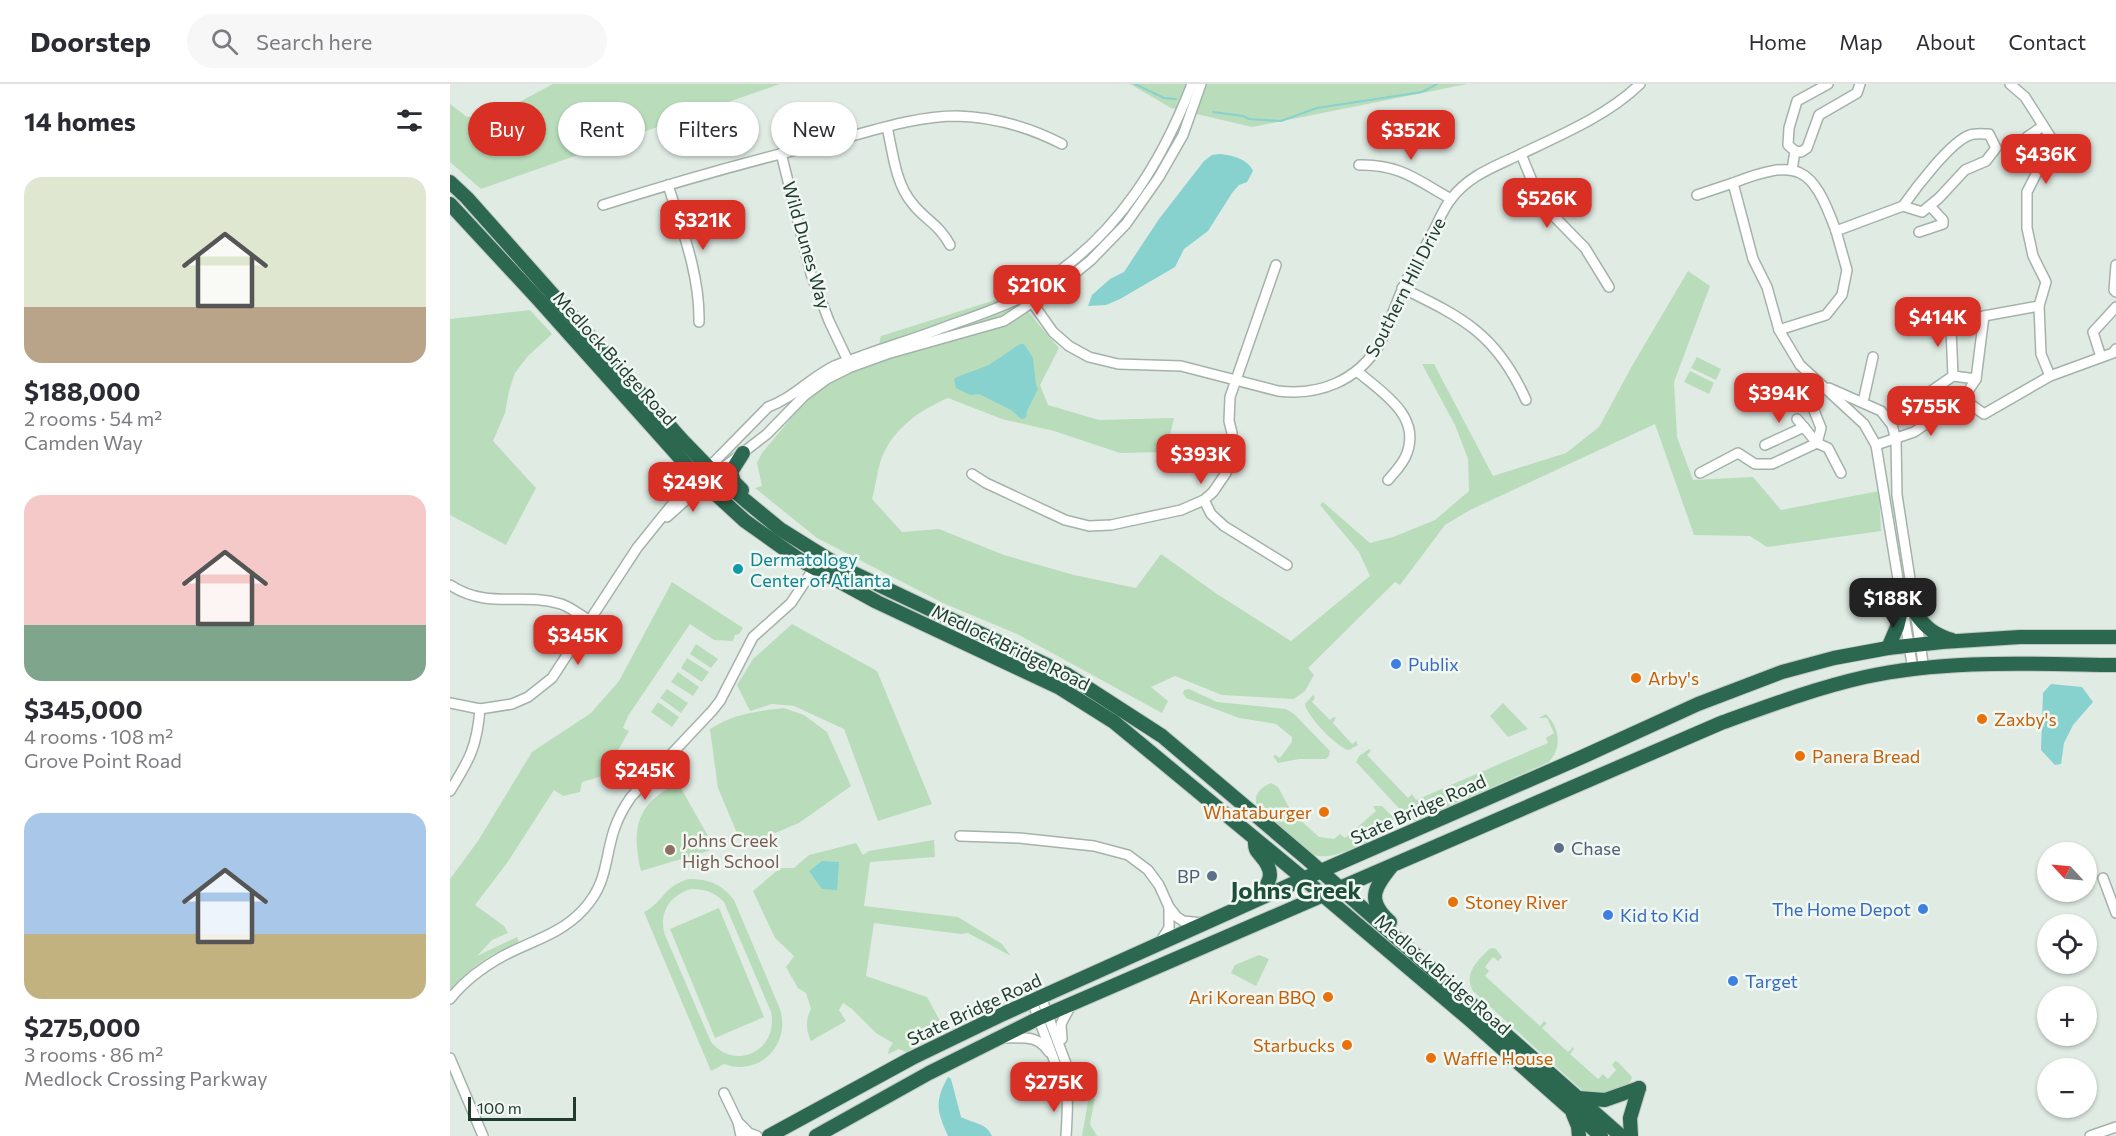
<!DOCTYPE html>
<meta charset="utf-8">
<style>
:root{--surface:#fff;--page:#f7f7f7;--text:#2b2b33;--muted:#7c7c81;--line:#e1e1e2;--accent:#d93025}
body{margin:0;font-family:Commissioner,sans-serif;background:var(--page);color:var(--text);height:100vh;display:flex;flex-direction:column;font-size:22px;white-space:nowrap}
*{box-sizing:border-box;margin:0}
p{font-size:20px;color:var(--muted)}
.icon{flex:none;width:33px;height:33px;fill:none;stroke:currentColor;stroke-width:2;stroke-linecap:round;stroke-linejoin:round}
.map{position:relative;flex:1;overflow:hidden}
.sheet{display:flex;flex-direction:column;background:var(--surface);width:450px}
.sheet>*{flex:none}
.guide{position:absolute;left:18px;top:18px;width:570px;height:54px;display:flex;gap:12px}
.needle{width:39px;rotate:296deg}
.tools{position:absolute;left:1587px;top:758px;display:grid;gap:12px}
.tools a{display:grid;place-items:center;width:60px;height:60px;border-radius:50%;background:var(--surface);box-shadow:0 2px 4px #0004;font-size:30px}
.scale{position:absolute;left:18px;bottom:15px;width:108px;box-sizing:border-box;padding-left:6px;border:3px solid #213c2f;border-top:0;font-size:16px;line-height:21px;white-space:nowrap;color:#213c2f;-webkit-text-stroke:4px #f1f8f3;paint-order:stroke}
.price{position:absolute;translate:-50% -51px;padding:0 14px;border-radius:12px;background:var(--accent);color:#fff;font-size:20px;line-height:39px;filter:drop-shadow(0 2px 3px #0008)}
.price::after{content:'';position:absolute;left:50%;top:36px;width:18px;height:14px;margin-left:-9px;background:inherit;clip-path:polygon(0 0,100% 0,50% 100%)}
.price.on{background:#222;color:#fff}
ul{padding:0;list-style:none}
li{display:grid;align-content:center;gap:12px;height:318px;padding:0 24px}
li span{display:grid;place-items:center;height:186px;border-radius:18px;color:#555}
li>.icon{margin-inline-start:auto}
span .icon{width:108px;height:108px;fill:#fffc;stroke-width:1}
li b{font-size:26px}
h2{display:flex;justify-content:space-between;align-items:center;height:72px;padding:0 24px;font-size:26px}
.pill{padding:0 21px;border-radius:27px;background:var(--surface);box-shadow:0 2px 4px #0004;font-size:21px;line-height:54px}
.pill.on{background:var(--accent);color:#fff}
header{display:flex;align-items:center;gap:36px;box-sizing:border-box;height:84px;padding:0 30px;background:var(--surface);border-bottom:2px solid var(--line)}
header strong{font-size:28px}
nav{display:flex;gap:33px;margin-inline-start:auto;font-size:21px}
.search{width:420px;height:54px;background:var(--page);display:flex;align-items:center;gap:15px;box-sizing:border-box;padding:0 21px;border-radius:33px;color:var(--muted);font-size:22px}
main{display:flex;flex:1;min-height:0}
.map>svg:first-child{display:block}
</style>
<header>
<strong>Doorstep</strong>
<div class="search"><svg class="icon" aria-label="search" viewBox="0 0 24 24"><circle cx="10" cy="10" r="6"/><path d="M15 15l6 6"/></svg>Search here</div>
<nav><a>Home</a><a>Map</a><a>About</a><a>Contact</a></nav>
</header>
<main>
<section class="sheet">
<h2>14 homes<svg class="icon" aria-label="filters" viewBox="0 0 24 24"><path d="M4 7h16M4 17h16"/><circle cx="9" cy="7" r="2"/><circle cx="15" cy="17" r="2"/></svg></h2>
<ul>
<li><span style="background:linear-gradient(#dfe7d0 70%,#b9a48a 0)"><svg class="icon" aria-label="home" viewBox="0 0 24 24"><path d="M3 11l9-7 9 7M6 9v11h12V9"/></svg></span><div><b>$188,000</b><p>2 rooms · 54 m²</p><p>Camden Way</p></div></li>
<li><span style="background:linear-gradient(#f6c9c9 70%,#7fa58c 0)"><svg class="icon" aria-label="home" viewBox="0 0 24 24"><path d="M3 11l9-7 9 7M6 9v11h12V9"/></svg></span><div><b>$345,000</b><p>4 rooms · 108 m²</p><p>Grove Point Road</p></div></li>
<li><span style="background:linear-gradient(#a9c7e8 65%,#c2b280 0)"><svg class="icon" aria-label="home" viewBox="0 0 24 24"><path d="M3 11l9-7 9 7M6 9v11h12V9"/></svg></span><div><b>$275,000</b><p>3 rooms · 86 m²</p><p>Medlock Crossing Parkway</p></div></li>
</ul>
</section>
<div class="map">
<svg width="1666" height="1052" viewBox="0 0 1666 1052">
<rect width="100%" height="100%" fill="#e0ebe4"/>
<g fill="#b9ddbb" fill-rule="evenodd">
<path d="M103 0H330L31 105 0 78V20L17 33 47 30Z"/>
<path d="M680 0H1017L802 43 721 24Z"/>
<path d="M1238 187 1260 202 1224 298 1227 353 1243 396 1303 393 1331 426 1429 407 1431 447 1317 463 1300 452 1244 451 1205 340 1020 426 995 441 950 501 945 498 858 584 864 591 855 607 844 615 772 611 725 592 701 603 718 617 712 629 569 551 493 519 367 454 305 404 312 402 307 379 312 369 357 315 388 294 424 279 431 252 545 216 577 227 609 264 590 301 598 321 649 336 724 334 716 368 670 369 604 347 552 335 498 314C470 326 444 344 432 373 427 386 426 402 422 415L452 448 489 445 554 471 624 491 686 504 711 470 767 510 841 557 920 492 909 468 870 421 873 418 920 459 943 453 985 436 1019 407 1018 375 1005 341 972 280H984L1043 392 1116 369 1149 343 1182 282Z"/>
<path d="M80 226 102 250 78 272 65 289 59 307 55 329 43 357 86 404 56 461 0 431V235Z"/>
<path d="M1247 273 1271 285 1266 296 1241 284Z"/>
<path d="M1240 287 1264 299 1259 310 1234 298Z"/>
<path d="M222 498 293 544 289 550 285 551 283 557 264 556 240 540 178 632 173 644 179 647 161 679 163 689 132 698 130 708 113 712 104 706 57 779 25 821 54 842 58 849 42 856 27 872 67 853 69 859C37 871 24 881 0 906V795L28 757 82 668 141 629 169 597Z"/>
<path d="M342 540 427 587 482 720 428 737 394 645 344 622 322 620 300 627 287 601 303 575Z"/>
<path d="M246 560 268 575 261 584 240 570Z"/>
<path d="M237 574 259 588 252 598 231 584Z"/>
<path d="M228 588 249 603 243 612 221 598Z"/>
<path d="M217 605 238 619 231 629 210 614Z"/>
<path d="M739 605 767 618 836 625 844 630 880 667 879 672 876 675H849L828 679 823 672 825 671 830 674 842 658V653L826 640 789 634 736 614 733 609 734 606Z"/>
<path d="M863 611 865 614 862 618 880 636 884 633 886 634 883 639 902 660 906 657 908 661 899 666C888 665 856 631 855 620Z"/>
<path d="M208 618 229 633 222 643 201 628Z"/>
<path d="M1053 619 1078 645 1058 653 1040 632Z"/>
<path d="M334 624 354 631 377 648 401 702 349 739 301 759 289 754 268 704 260 645C283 630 307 627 334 624Z"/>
<path d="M1096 630C1110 644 1112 664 1099 678L966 737 961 736 955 731 906 678 909 672 919 665 921 667 917 671 958 714 962 710 966 716 1098 659 1096 654 1104 649 1097 634H1089Z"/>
<path d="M228 699 262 759 258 767 191 787C181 744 186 720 228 699Z"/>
<path d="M821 699 828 703 842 729 869 753 884 755 890 750 895 754 926 727 923 722H932L944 734V743L940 747C920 756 884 778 864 771L809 726C801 713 809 704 821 699Z"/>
<path d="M484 756 485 773 420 778 414 822 508 833 552 860 561 872 518 849 511 850 424 839 416 892 477 913 495 946 456 968 449 965 438 970 439 965 443 959 426 949 402 925 393 919 389 926 396 937 361 957C356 946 355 937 361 925L356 909 348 904 336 883 344 872 325 854 303 807 330 784H344L359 771 406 759 413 771 419 767Z"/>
<path d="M239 795C258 795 272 800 284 816L330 925C341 960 310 993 274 980L261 987 194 828C214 818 213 802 239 795ZM241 805C255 805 264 808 274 818L321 928C329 966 286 988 261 958L215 851C208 829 220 811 241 805Z"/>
<path d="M269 824 314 933 265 954 220 845Z"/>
<path d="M1043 864 1046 865 1052 873 1048 877 1043 873 1035 883 1039 887 1035 892 1090 942 1094 937 1097 939 1092 944 1118 968 1123 963 1124 965 1120 970 1148 995 1153 990 1158 995 1166 986 1162 981 1165 977 1168 978 1182 993C1179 1006 1164 1009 1153 1014L1134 1008 1023 907C1013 889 1027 878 1039 865Z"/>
<path d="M809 871 819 875 806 902 781 889 785 881Z"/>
<path d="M645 1014 640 1040 647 1052H632L638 1017Z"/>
</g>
<g fill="#87d1cf">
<path d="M770 70C782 71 798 75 803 87L797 98 789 101 782 109 758 147 734 165 725 183 670 215 656 221 638 222 642 211 660 195 674 188 709 135 754 77 762 71Z"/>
<path d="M570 260H574L583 274 586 301 588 305 577 327 576 334 571 335 561 326 529 310 520 311 506 304 504 295 507 293 539 281Z"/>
<path d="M1601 600 1632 603 1643 618 1623 641 1614 659 1611 680 1605 681 1591 666 1593 609Z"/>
<path d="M372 777 389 778 387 806 372 805 359 787Z"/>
<path d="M498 993 501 995 511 1033C522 1039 537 1039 542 1052H498C487 1027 484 1018 498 993Z"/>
</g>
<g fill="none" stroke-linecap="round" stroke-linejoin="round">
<g stroke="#87d1cf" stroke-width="2">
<path d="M685 0 714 14 726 15"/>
<path d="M763 28 793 32 799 35 831 37 867 24 972 8 987 0"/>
</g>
<defs>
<g id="minor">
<path d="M1560 0 1575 13 1603 57 1577 108V144L1583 172 1596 198 1589 222"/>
<path d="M1593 42 1577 53V63L1594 75"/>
<path d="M437 43C443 69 445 98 462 119 475 136 489 140 500 161"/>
<path d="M1345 67 1351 68 1357 64 1369 31 1407 9 1410 0"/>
<path d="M331 69 361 190 379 237 400 281"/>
<path d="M1071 70 1091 119 1135 164 1159 203"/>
<path d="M909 81C950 80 967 96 1001 115"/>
<path d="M1342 86 1345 67 1338 61 1339 44 1347 17 1378 0"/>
<path d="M218 101C232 145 250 191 249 238"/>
<path d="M1247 111 1283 99"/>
<path d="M153 121C232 96 310 74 391 55 428 45 468 32 507 32 544 33 579 43 612 60"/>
<path d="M1453 122C1465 105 1501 57 1520 51 1525 49 1533 50 1539 50L1546 64 1536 77 1515 86 1489 114 1472 128 1453 122 1386 147 1397 186 1392 211 1376 231 1329 246 1350 281 1414 340 1426 361 1463 586"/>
<path d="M1469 148 1493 140V136L1480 122"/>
<path d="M1666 181 1664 206 1666 208"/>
<path d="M952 204C1014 234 1047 251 1076 316"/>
<path d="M576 210 603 248 619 262 639 273 668 280 731 282 828 307C869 312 907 297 929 261 938 244 944 224 952 206 960 187 972 169 982 150 988 139 993 125 1001 115 1020 90 1047 82 1073 69 1113 50 1158 31 1190 0"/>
<path d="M1329 246 1317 203 1303 175 1283 99C1348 74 1362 81 1386 147"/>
<path d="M1651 273 1643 248 1666 223"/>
<path d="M907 287C931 308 971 331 957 369 954 379 945 388 938 396"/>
<path d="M1526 295 1503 292 1501 245 1534 232"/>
<path d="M1379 304 1431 327 1442 341 1446 356 1447 411 1474 585"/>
<path d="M1513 315 1526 295 1534 232 1589 222 1591 270 1600 292"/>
<path d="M1413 318 1423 273"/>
<path d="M1458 323 1503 292"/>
<path d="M1347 335 1367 359 1378 364 1391 389"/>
<path d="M1315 361 1354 343"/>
<path d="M1426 361 1464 348 1513 315 1534 330 1600 292 1663 269 1666 265"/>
<path d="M1250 389 1288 369 1305 380H1322L1367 359 1371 344 1359 314 1369 300"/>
<path d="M522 390 536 399 615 436 639 442 661 441 731 426 754 416 763 408 776 389 782 369V349L779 337 780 313 826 181"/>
<path d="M754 416 761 430 774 442 837 481"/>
<path d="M217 433 265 390 317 350 354 312 377 295 401 283 437 270 554 237 619 194 641 176 676 140 709 93 733 51 751 0"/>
<path d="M0 501C38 526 73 508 111 520 122 524 130 531 140 537"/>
<path d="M0 619 30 625 62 620 78 613 102 594 187 464 220 423 318 323C343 314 360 294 384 282 389 280 395 278 401 276 429 265 458 257 487 246 514 236 542 227 568 215 579 210 588 202 598 195 669 148 712 78 742 0"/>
<path d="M0 707C20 675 27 662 30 625"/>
<path d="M510 752 569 754 644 762 678 771 698 786 709 801 719 823 727 833 733 837 752 839"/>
<path d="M1653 794 1666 829"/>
<path d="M709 860 719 844V823"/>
<path d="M591 913 618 985C620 994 617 1000 617 1008 618 1023 617 1037 616 1052"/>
<path d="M0 915C14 897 33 883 53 872 81 857 111 850 133 826 158 799 154 777 164 746 168 734 174 723 181 713L262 627 270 617 303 553 341 519 364 484"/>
<path d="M582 917 610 992 617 1006"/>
<path d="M553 954C572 954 587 950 599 968"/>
<path d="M612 955 611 940 621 921"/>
<path d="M0 974 33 1052"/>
<path d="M274 1009 288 1038 291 1052"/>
<path d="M288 1038 299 1049 307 1052"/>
<path d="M1640 1052 1666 1043"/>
</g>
<g id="highway">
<path d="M0 98 17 114 232 356 265 390 296 417 330 445 362 465 393 484 616 590 712 652 856 774 1171 1052"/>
<path d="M0 120 89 216 248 394 295 437 350 476 427 518 610 604 664 638 854 795 1020 936 1151 1052"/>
<path d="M292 406 284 398 281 388 293 369"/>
<path d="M1466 530C1476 544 1485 551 1502 556"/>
<path d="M1438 564 1447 543 1452 523"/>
<path d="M805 759C805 766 807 767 811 772 827 790 819 799 807 815"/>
<path d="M940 838C917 817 923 805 941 783"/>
<path d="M1128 1014 1155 1016 1189 1004"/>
<path d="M1123 1030 1128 1042 1129 1052"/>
<path d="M319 1052 462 974 553 930 871 787 1132 673 1248 620 1332 588 1384 574 1438 564 1492 558 1570 553H1666"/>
<path d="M366 1052 479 989 589 934 1271 639C1318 622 1366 604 1415 593 1497 575 1583 580 1666 581"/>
<path d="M1181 1052 1180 1034 1189 1004"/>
</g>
</defs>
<use href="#minor" stroke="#a3b3aa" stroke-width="12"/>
<use href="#highway" stroke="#c1c8c5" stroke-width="16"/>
<use href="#minor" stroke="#fff" stroke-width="9"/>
<use href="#highway" stroke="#2c6850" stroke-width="14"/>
</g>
<circle fill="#0f9aa8" stroke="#f1f8f3" stroke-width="2" cx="288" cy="485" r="6"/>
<g fill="#3f7fe0" stroke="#f1f8f3" stroke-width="2">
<circle cx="946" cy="580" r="6"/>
<circle cx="1473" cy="825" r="6"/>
<circle cx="1158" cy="831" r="6"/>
<circle cx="1283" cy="897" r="6"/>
</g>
<g fill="#e8710a" stroke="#f1f8f3" stroke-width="2">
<circle cx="1186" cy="594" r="6"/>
<circle cx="1532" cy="635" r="6"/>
<circle cx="1350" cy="672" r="6"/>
<circle cx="874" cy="728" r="6"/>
<circle cx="1003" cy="818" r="6"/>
<circle cx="878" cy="913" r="6"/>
<circle cx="897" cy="961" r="6"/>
<circle cx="981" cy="974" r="6"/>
</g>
<g fill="#5c6f8a" stroke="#f1f8f3" stroke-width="2">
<circle cx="1109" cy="764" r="6"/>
<circle cx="762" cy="792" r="6"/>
</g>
<circle fill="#8d6e63" stroke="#f1f8f3" stroke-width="2" cx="220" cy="766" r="6"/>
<g text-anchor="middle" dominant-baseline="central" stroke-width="5" stroke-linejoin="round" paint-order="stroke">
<g font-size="18" fill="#213c2f" stroke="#f1f8f3">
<text transform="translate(357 161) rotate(74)">Wild Dunes Way</text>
<text transform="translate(955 203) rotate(-63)">Southern Hill Drive</text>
<text transform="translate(165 274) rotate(48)">Medlock Bridge Road</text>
<text transform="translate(561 563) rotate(26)">Medlock Bridge Road</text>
<text transform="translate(968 725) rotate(-24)">State Bridge Road</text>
<text transform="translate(993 890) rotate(41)">Medlock Bridge Road</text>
<text transform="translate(524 925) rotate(-25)">State Bridge Road</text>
</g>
<g font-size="18" fill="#0d838f" stroke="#f1f8f3" text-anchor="start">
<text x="300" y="475">Dermatology<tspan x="300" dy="21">Center of Atlanta</tspan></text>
</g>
<g font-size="18" fill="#366cbe" stroke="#f1f8f3" text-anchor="start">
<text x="958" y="580">Publix</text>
<text x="1461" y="825" text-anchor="end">The Home Depot</text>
<text x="1170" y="831">Kid to Kid</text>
<text x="1295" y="897">Target</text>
</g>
<g font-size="18" fill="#c56008" stroke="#f1f8f3" text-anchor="start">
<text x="1198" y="594">Arby's</text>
<text x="1544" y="635">Zaxby's</text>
<text x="1362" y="672">Panera Bread</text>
<text x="862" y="728" text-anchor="end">Whataburger</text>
<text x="1015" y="818">Stoney River</text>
<text x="866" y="913" text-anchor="end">Ari Korean BBQ</text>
<text x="885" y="961" text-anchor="end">Starbucks</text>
<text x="993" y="974">Waffle House</text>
</g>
<g font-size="18" fill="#785e54" stroke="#f1f8f3" text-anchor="start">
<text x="232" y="756">Johns Creek<tspan x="232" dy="21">High School</tspan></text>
</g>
<g font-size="18" fill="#4e5e75" stroke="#f1f8f3" text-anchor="start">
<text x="1121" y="764">Chase</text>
<text x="750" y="792" text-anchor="end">BP</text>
</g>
<g font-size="24" font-weight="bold" fill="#1c4e38" stroke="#f1f8f3">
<text x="846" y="805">Johns Creek</text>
</g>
</g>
</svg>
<div class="tools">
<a><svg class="needle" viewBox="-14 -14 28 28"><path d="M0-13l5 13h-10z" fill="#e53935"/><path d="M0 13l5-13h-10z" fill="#7c7c81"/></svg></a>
<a><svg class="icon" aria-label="locate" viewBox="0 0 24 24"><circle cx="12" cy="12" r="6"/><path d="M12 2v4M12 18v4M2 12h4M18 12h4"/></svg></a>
<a>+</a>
<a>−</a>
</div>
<div class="scale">100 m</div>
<b class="price" style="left:961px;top:77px">$352K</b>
<b class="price" style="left:1596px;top:101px">$436K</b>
<b class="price" style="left:1097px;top:145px">$526K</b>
<b class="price" style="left:253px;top:167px">$321K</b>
<b class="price" style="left:587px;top:232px">$210K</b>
<b class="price" style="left:1488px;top:264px">$414K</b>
<b class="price" style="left:1329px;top:340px">$394K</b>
<b class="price" style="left:1481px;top:353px">$755K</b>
<b class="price" style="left:751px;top:401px">$393K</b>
<b class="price" style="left:243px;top:429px">$249K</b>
<b class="price on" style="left:1443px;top:545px">$188K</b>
<b class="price" style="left:128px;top:582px">$345K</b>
<b class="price" style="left:195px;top:717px">$245K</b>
<b class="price" style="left:604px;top:1029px">$275K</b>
<div class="guide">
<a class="pill on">Buy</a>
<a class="pill">Rent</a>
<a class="pill">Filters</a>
<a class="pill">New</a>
</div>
</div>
</main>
